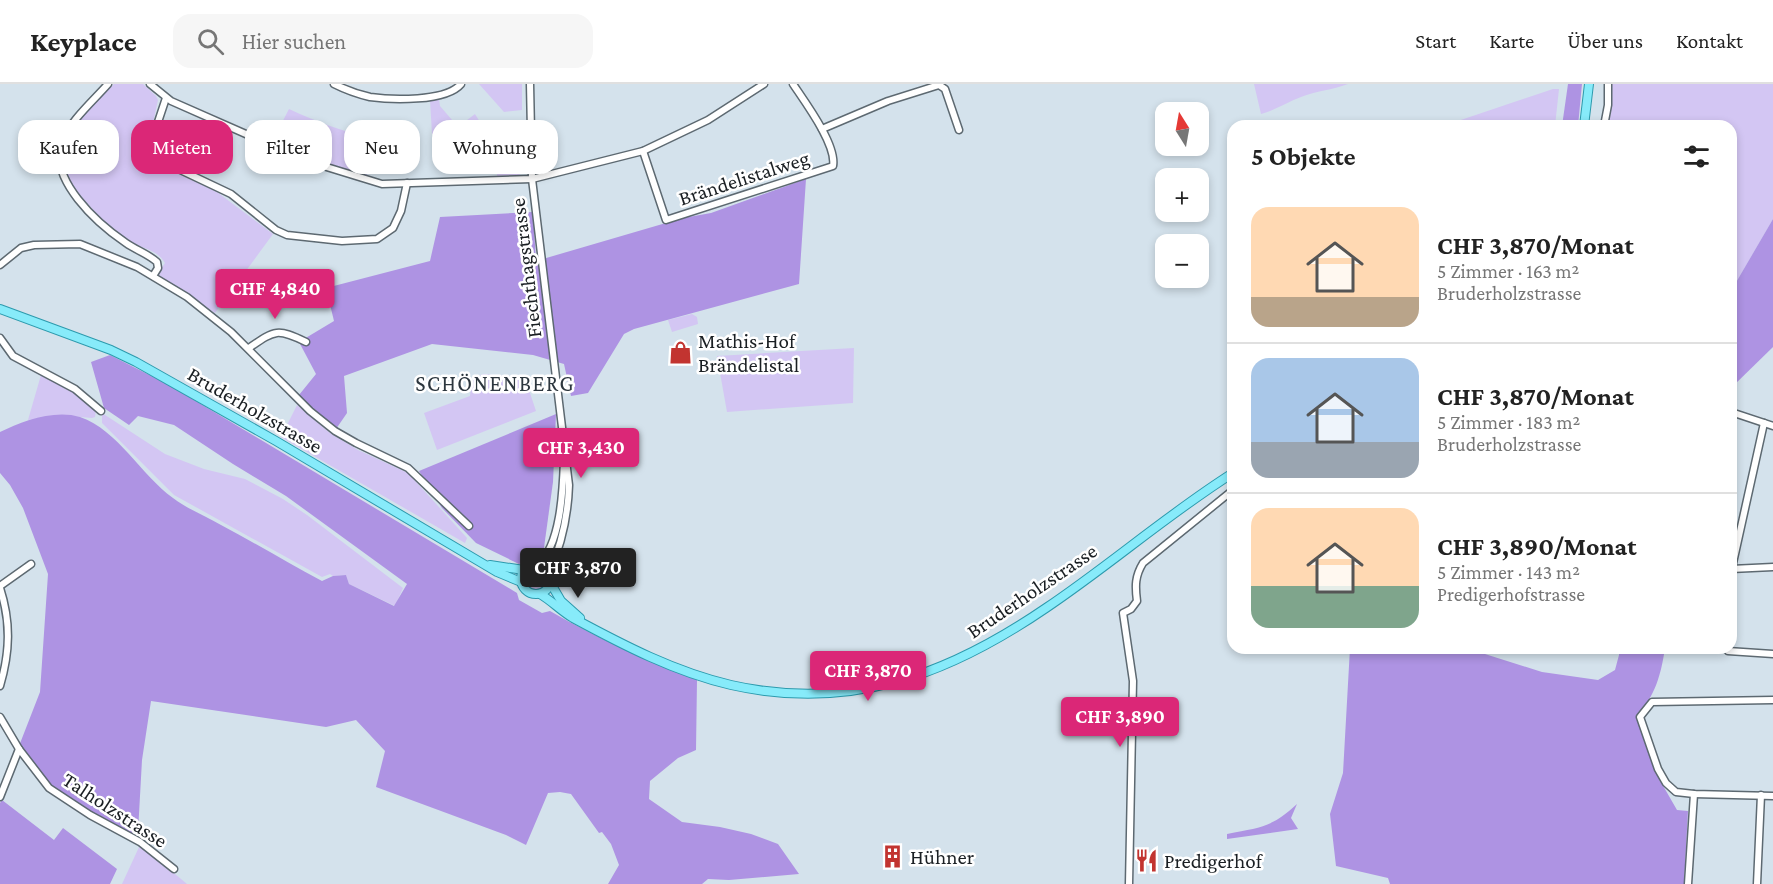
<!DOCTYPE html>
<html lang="de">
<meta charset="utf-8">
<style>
:root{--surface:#fff;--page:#f6f6f6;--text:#222;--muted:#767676;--line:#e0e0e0;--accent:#db2777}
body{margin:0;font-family:"Crimson Pro",serif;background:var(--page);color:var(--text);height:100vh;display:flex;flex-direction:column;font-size:22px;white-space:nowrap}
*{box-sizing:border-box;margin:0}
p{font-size:20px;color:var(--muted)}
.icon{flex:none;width:33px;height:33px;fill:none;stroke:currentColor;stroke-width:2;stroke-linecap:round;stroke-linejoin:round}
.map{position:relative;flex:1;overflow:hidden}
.panel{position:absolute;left:1227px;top:36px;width:510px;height:534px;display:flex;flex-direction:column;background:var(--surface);border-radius:18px;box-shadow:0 3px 9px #0003}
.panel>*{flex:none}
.top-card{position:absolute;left:18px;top:36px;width:570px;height:54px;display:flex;gap:12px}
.needle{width:39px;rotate:349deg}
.buttons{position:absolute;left:1155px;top:18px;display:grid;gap:12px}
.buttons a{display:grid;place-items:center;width:54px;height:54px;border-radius:12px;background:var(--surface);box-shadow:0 3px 9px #0003;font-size:30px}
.price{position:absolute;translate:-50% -51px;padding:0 14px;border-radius:6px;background:var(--accent);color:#fff;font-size:20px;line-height:39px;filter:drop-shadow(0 2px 3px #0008)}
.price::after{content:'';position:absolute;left:50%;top:36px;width:18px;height:14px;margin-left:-9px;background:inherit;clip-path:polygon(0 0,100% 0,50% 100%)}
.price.on{background:#222;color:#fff}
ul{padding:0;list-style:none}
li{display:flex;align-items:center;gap:18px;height:150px;padding:0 24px}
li+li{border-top:2px solid var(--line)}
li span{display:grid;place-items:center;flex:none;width:168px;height:120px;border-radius:18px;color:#555}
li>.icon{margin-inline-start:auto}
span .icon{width:72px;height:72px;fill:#fffc;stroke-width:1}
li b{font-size:26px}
h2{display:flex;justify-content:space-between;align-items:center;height:72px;padding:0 24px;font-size:26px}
.tag{padding:0 21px;border-radius:18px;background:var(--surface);box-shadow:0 3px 9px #0003;font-size:21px;line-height:54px}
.tag.on{background:var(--accent);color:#fff}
header{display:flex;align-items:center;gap:36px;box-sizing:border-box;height:84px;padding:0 30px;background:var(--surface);border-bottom:2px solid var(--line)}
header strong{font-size:28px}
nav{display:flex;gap:33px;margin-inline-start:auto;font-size:21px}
.search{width:420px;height:54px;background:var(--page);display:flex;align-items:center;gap:15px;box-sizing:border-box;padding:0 21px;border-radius:18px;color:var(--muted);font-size:22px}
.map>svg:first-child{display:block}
</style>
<header>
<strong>Keyplace</strong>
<div class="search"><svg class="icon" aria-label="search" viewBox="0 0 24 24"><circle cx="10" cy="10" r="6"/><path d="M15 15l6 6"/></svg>Hier suchen</div>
<nav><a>Start</a><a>Karte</a><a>Über uns</a><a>Kontakt</a></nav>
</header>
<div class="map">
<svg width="1773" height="800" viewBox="0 0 1773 800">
<rect width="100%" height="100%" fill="#d4e2ec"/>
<g fill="#d3c6f3">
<path d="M114 0H143L156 12 158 16 153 39 151 77 217 108 273 150 215 229 157 191 165 179C156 164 141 165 126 156 112 148 98 131 86 118 38 65 75 41 114 0Z"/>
<path d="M479 0H522V26L504 28Z"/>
<path d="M1254 0H1348C1332 6 1316 7 1301 13 1287 18 1276 26 1261 30Z"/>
<path d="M1608 0H1773V135L1731 207V42H1604Z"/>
<path d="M1553 5H1559L1555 42H1443Z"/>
<path d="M439 15 440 22 458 43 475 30 483 43 470 47 432 50 430 16Z"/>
<path d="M289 25C315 37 343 48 372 54L367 92 325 81 272 58Z"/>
<path d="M522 38 524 88 519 91 497 92 496 47Z"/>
<path d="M157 46 185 58 178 83 155 72Z"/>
<path d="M692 230 697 233 698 240 672 248 668 236Z"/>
<path d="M854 264 853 319 727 328 717 272Z"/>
<path d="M483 290 525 294 536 327 437 366 424 329 470 312 472 297Z"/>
<path d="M41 291 66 303 96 325 95 333 92 334 58 331 28 336Z"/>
<path d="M297 321 330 349 358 366 408 389 467 454 465 459 281 353Z"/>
<path d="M102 329 165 370 204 385 245 395 283 415 307 431 403 504 395 522 349 500 346 491 333 492 330 490 322 493 174 411 102 339Z"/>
<circle cx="536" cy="495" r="11"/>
<path d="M140 761 187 800H122Z"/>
</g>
<g fill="#ae93e3">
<path d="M1568 0H1582L1578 42H1562Z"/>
<path d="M806 95 799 200 634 245 624 250 588 309 571 312 564 280 533 271 432 260 344 292 347 329 336 345 314 328 299 311 316 290 299 258 334 237 326 204 430 177 440 133 533 128 536 177 683 134 711 129Z"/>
<path d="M1773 135V263L1731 304V207Z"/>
<path d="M110 271 169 301 517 509 519 516 542 529 550 527C597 554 646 576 697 596L696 666 678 674 650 697 649 715 682 738 720 743 751 750 778 760 799 790 729 796 708 795 702 800H608L619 781 611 760 602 748 599 749 571 710 560 708 548 709 526 761 506 751 376 703 385 667 356 636 326 643 151 617 142 676 138 748 130 750 77 720 45 696 19 662 40 608 48 490 23 424 10 401 0 389V348C22 337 55 325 80 333 118 346 141 391 173 414 187 425 206 432 221 441 255 459 288 479 322 497L333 492 346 491 349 500 394 522 407 500 286 412 233 380 174 341 138 332 129 341 104 324 91 278Z"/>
<path d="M556 330 553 398 543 471 519 480 476 459 442 424 419 387Z"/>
<path d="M1350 564H1466L1542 588 1598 596 1615 586 1619 571V564H1665C1661 591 1655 612 1637 632L1658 693 1677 726 1688 727 1684 800H1390L1388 794 1336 782 1330 730 1343 689Z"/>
<path d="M2 716 54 756 63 744 117 785 110 800H0V719Z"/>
<path d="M1297 720 1291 734 1298 745 1227 755V750C1261 743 1271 744 1297 720Z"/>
</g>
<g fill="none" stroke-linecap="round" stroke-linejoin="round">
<defs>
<g id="minor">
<path d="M108 0C93 17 71 36 62 57 47 95 98 140 126 159 136 166 148 170 157 178L158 184 153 192"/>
<path d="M150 0 171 17 307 77 382 100 532 95 643 67 708 36 764 0"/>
<path d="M334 0C346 6 357 10 370 13 391 16 446 18 461 0"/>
<path d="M530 0 532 95 569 401C568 432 562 460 549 489"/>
<path d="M166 14 154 50 153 73 231 110 276 146 287 151 342 157 377 155 393 144 401 127 407 99"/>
<path d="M1604 42 1608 21V0"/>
<path d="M822 45 888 17 939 1 945 5 959 46"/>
<path d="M643 67 666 136 830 83 833 82C837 61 805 18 793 0"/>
<path d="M0 181 21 164 34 161 80 160 137 183 187 213 231 248 310 327 335 347 356 359 408 384 469 442"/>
<path d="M0 254 13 272 75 305 101 327"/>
<path d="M249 264C275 246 277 244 306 258"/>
<path d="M1731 328 1773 342"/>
<path d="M537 481C561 463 563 404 564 376"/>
<path d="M1731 485 1773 483"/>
<path d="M1731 488 1764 339"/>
<path d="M0 502 31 480"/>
<path d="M0 504C11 538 10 568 0 602"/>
<path d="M1726 564 1728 567 1773 570"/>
<path d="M1773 616 1652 618 1640 633 1658 685 1666 699 1676 708 1694 710 1773 712"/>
<path d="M0 633 19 665 49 704 90 731 140 758 174 785"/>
<path d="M0 713 19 665"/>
<path d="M1129 800 1133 597 1123 529 1131 525 1137 517C1135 502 1135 492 1143 479L1233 406"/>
<path d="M1688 800 1694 710"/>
<path d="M1757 800 1761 711"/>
</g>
<g id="major">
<path d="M1584 42 1589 0"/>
<path d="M0 225 111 266 136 278 276 357 497 488 521 498"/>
<circle cx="536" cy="495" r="15"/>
<path d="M490 481 524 486"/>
<path d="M550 498 561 517 580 534"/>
<path d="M540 510C552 517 561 527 573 534 623 561 675 588 731 601 850 628 948 591 1046 524 1110 481 1168 430 1233 389"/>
</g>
</defs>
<use href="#minor" stroke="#5d6971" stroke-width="9"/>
<use href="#major" stroke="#2d9aad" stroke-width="10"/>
<use href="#minor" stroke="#fff" stroke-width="6"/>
<use href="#major" stroke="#87ebfa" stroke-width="8"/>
</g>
<defs>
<symbol id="shop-bare" viewBox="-9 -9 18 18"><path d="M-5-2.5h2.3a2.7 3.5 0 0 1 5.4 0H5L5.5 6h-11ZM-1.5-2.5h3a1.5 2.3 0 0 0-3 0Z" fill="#c23430" stroke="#fff" stroke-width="2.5" paint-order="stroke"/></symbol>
<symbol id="building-bare" viewBox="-9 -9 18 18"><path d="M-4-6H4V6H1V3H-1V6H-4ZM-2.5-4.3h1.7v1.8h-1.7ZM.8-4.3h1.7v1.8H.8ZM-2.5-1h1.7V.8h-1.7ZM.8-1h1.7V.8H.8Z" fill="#c23430" stroke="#fff" stroke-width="2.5" paint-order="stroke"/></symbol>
<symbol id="restaurant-bare" viewBox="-9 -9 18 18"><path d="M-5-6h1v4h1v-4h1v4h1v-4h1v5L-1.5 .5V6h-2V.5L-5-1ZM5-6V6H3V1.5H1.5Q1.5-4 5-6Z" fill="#c23430" stroke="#fff" stroke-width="2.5" paint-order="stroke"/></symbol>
</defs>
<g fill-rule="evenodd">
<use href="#shop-bare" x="664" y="252" width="33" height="33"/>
<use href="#building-bare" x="876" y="756" width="33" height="33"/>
<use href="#restaurant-bare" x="1130" y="760" width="33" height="33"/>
</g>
<g text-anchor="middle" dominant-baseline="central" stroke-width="5" stroke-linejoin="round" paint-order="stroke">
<g font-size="21" fill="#1a1f23" stroke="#fff">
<text transform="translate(744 94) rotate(-18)">Brändelistalweg</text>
<text transform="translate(526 184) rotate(-97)">Fiechthagstrasse</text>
<text transform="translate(255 326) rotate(30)">Bruderholzstrasse</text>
<text transform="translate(1032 507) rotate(-34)">Bruderholzstrasse</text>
<text transform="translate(115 726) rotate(33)">Talholzstrasse</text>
</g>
<g font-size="21" fill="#1a1f23" stroke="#fff" text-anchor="start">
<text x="698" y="257">Mathis-Hof<tspan x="698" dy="24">Brändelistal</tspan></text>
<text x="910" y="773">Hühner</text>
<text x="1164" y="777">Predigerhof</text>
</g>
<g font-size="22" letter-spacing="1.5" fill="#2c363e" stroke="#fff">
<text x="495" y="299">SCHÖNENBERG</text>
</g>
</g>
</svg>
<div class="buttons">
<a><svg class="needle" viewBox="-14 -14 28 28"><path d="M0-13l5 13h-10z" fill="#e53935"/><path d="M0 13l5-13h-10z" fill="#767676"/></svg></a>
<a>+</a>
<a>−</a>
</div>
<b class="price" style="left:275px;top:236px">CHF 4,840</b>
<b class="price" style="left:581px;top:395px">CHF 3,430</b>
<b class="price on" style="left:578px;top:515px">CHF 3,870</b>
<b class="price" style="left:868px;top:618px">CHF 3,870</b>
<b class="price" style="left:1120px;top:664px">CHF 3,890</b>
<div class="top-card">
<a class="tag">Kaufen</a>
<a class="tag on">Mieten</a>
<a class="tag">Filter</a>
<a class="tag">Neu</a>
<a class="tag">Wohnung</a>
</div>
<section class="panel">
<h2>5 Objekte<svg class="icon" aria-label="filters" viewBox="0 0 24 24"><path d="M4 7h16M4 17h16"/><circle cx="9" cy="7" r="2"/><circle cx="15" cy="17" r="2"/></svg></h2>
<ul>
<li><span style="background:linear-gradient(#ffd9b3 75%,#b9a48a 0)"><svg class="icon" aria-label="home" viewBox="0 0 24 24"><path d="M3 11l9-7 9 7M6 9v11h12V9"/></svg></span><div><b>CHF 3,870/Monat</b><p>5 Zimmer · 163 m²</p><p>Bruderholzstrasse</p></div></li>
<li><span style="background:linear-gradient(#a9c7e8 70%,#9aa5b1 0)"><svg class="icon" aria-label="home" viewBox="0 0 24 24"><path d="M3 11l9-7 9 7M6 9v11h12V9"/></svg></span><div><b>CHF 3,870/Monat</b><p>5 Zimmer · 183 m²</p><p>Bruderholzstrasse</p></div></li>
<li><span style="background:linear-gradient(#ffd9b3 65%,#7fa58c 0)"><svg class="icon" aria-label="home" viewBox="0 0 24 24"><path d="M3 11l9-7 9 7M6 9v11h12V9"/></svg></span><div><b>CHF 3,890/Monat</b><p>5 Zimmer · 143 m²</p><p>Predigerhofstrasse</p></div></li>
</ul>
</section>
</div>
